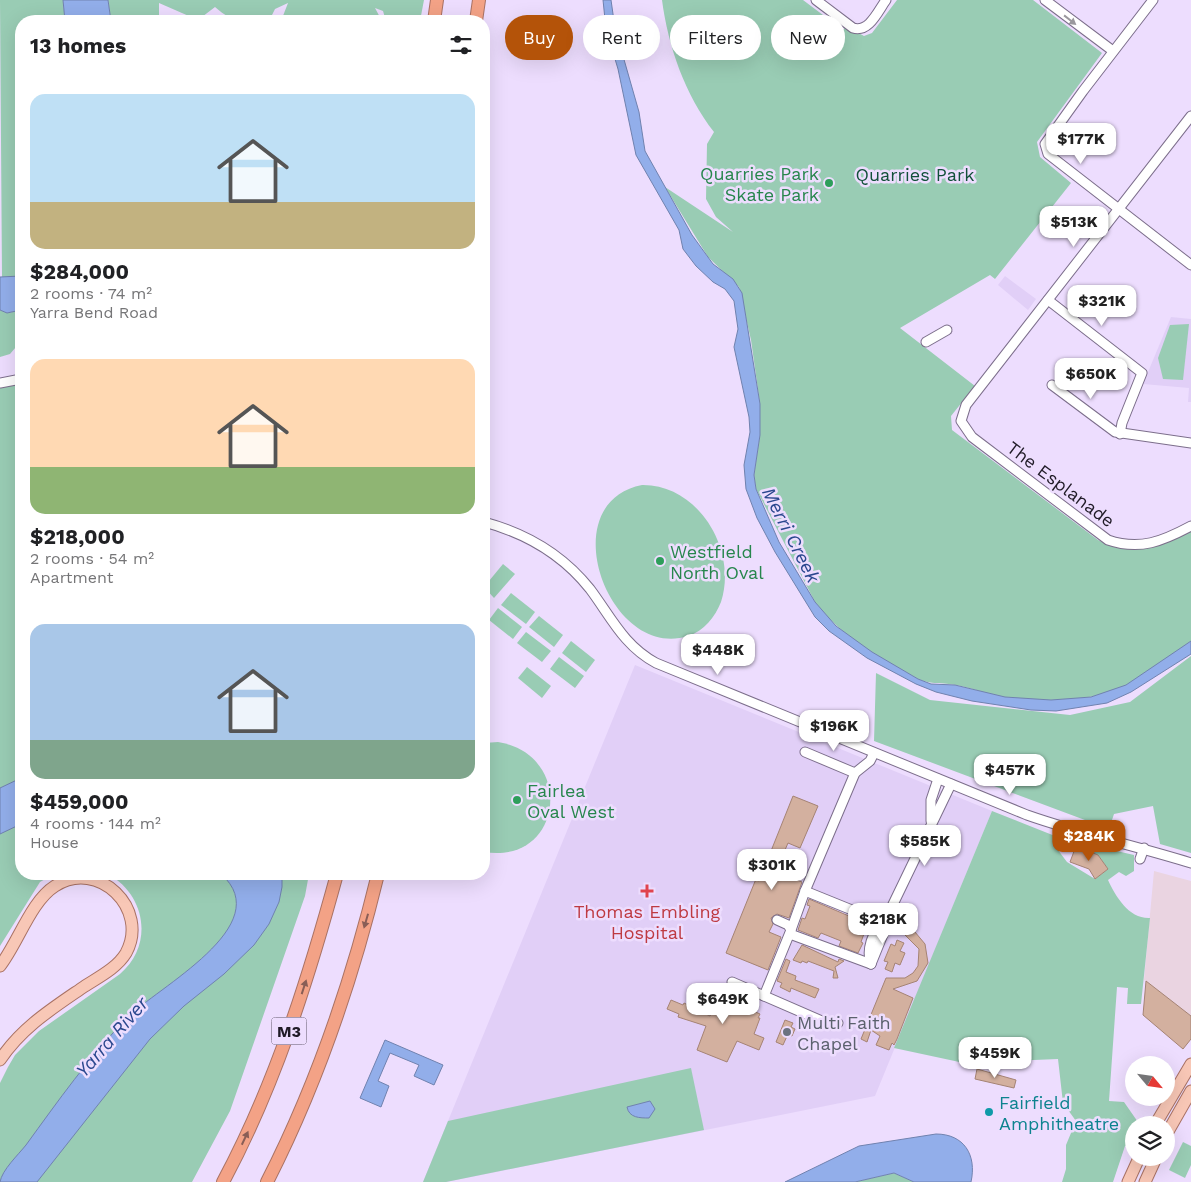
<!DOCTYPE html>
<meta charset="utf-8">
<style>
:root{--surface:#fff;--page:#f2f2f2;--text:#202124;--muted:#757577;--accent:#b45309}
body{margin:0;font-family:"Work Sans",sans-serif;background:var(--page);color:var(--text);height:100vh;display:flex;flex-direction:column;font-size:19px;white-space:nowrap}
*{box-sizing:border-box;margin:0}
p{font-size:16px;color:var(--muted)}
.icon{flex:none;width:28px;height:28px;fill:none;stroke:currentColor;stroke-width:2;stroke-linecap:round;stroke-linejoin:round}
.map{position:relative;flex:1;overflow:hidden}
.sheet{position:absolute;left:15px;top:15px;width:475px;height:865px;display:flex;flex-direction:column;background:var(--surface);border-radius:20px;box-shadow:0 5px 20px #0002}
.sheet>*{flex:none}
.top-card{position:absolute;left:505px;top:15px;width:475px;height:45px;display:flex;gap:10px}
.needle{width:32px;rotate:119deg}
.buttons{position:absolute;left:1125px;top:1056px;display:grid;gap:10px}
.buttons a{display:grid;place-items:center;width:50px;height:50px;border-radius:50%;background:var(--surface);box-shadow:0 5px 20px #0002;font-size:25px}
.price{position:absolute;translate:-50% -42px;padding:0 11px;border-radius:10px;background:#fff;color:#222;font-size:16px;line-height:32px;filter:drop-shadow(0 1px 2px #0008)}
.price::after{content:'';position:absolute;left:50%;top:30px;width:15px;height:11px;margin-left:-8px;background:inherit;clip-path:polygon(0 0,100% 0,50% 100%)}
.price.active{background:var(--accent);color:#fff}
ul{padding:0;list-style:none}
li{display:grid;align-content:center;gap:10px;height:265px;padding:0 15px}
li span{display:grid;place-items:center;height:155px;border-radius:15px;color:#555}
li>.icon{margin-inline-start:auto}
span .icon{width:90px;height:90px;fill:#fffc;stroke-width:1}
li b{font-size:21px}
h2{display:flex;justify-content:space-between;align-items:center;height:60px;padding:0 15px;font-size:21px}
.tag{padding:0 18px;border-radius:22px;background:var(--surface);box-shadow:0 5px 20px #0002;font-size:18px;line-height:45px}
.tag.active{background:var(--accent);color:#fff}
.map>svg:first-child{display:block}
</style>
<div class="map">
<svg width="1191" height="1182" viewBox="0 0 1191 1182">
<rect width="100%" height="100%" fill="#edddfe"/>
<path fill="#ead4e1" d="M1154 871 1191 881V1016L1144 980Z"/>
<g fill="#e1cff7">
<path d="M1005 276 1036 299 1028 310 998 285Z"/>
<path d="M1171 317 1191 319V402H1188L1189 388 1143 384Z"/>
<path d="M635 665 992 811 875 1096 446 1182H423Z"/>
</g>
<g fill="#99ccb4">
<path d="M0 0H63L65 21H21V276L2 278Z"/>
<path d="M108 0H424L420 21H386L383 11 375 8 382 21H281L288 3 275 9 272 15 278 21H261L258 16C242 28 228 18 215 7L198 20 159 3V21H111Z"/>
<path d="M662 0H803L843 30 846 26 864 36 872 33 897 0H1033L1102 53 1037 142 1040 157 1071 183 995 279 990 275 900 328 975 386 951 416 952 430 1098 540C1134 557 1159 548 1191 529V641C1169 658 1136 684 1110 692 1078 702 1037 702 1004 697 987 694 972 688 956 685 943 682 931 685 918 679 881 658 841 637 815 602L756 489 754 475 760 435V404L751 340 739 287 708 257 665 187 733 232 716 217 706 199 707 144 714 132C685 95 668 46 662 0Z"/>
<path d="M0 310 8 313 21 310V341L10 354 0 357Z"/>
<path d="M1189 324 1183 380 1163 379 1158 358 1170 325Z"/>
<path d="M21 379V874H54L40 882 0 946V383Z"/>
<path d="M642 485C698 484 738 550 721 602 715 617 704 631 688 636 609 661 551 503 642 485Z"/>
<path d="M503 564 515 574 494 598 484 587Z"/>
<path d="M511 593 535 612 526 624 501 605Z"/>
<path d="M498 608 522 627 513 639 489 620Z"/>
<path d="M539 616 563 635 554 647 529 627Z"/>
<path d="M526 632 551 651 542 662 517 643Z"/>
<path d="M571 641 595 660 586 672 562 653Z"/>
<path d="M1191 656V853L1160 844 1153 806 1114 814 1109 829 874 741 876 673 930 700 1070 715 1130 702Z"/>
<path d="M559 657 584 676 575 688 550 669Z"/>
<path d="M527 667 551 686 542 698 518 678Z"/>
<path d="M498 742C576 755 563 865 484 852V743Z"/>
<path d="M992 811 1065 840 1061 849 1058 850 1067 862 1095 879 1108 869 1098 855 1076 846 1082 843 1134 855V871L1126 876 1119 872 1108 880C1116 897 1129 919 1150 918L1141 1004H1127L1128 988 1117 987 1109 1101 1124 1102 1140 1125H1134L1133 1145 1125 1146 1113 1182H1062L1066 1169V1145L1076 1121 1063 1103 1058 1059 964 1063 894 1048Z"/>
<path d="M108 874H309L305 896 230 1111 192 1182H0V1083L8 1067 15 1055 39 1031 120 974C154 945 146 895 108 874Z"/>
<path d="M691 1068 704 1130 446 1182H423L448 1121Z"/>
<path d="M1183 1142 1191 1146V1165L1185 1178 1169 1170Z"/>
<path d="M894 1173 914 1182H855Z"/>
</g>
<g fill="#92aeea" stroke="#7082af">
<path d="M63 0H108L111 21H65Z"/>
<path d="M603 0H611L615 28 639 112 645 151 692 235 713 264 733 279 742 293 760 404V435L754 475 756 489 779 542 815 602 836 626 872 652 918 679 931 684 955 685 1005 697 1051 700 1091 697 1126 685 1191 641V654L1131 692 1107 703 1056 711 1031 710 972 701 936 692 916 684 867 658 829 631 815 617 775 552 757 518 746 489 744 465 750 432 749 417 734 347 738 329 734 301 725 289 713 282 696 266 683 249 679 230 636 155 618 69 606 29Z"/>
<path d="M21 276V310L7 313 0 310V277Z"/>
<path d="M21 778V824L0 834V788Z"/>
<path d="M221 874H282V887L279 902 269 924 254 945 224 974 184 1006 150 1039 37 1182H0C2 1170 18 1155 26 1145 58 1101 89 1057 127 1018 156 988 279 925 221 874Z"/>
<path d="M385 1040 443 1065 434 1085 414 1076 419 1065 390 1053 378 1081 389 1086 381 1107 360 1098Z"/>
<path d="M650 1101 655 1109 649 1118C640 1118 629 1118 627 1107Z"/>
<path d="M936 1134C964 1134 977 1155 971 1182H914L894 1173 855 1182H785L859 1146Z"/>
</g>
<g fill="#d3b09f" stroke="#a58374">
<path d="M793 796 818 806 800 848 788 843 782 857 798 864 792 878 802 882 789 918 777 914 771 918 773 924 769 932 781 937 768 970 726 953 756 879 759 881Z"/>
<path d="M1076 846 1098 855 1108 869 1095 879 1089 869 1070 862Z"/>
<path d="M809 899 870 925 868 932 865 931 861 942 863 943 858 953 839 946 841 941 821 933 818 938 798 930 802 918 805 919 810 906 807 905Z"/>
<path d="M906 928 915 932 925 944 928 963 917 981 893 989 913 998 897 1039 894 1045 892 1043 889 1050 876 1045 880 1036 871 1030 867 1042 861 1039 886 978H905L913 973 918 966 919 949 904 934Z"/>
<path d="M897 940 904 943 900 951 905 953 900 965 895 963 892 972 885 969 888 962 884 961 891 944 895 946Z"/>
<path d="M802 945 838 962 839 959 844 961 835 967 838 978H833L834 971 808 961 807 963 802 961 801 963 793 960Z"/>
<path d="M786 959 790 961 786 972 796 976 795 980 819 989 815 998 791 988 790 992 780 987 782 983 777 981Z"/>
<path d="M1146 981 1191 1016V1039L1183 1049 1143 1015Z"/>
<path d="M722 990 751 1003 749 1009 760 1014 758 1018H760L754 1034 764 1038 759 1050 737 1041 727 1062 697 1050 706 1026 678 1017 679 1014 667 1009 671 1000 683 1005 684 1003 710 1016Z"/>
<path d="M785 1020 793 1023 791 1027 795 1029 792 1036 788 1034 783 1045 776 1042Z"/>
<path d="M977 1069 1016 1080 1014 1088 975 1079Z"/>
</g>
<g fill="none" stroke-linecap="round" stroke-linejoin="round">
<defs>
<g id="minor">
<path d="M816 0 853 28C869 33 878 11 886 0"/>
<path d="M1045 0 1113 51"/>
<path d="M1153 0 1083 91 1045 144 1048 154 1191 265"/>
<path d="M1191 116 966 405 961 421 972 437 1108 540C1140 551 1163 541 1191 526"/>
<path d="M1048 300 1142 373 1122 423 1120 434"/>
<path d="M926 342 947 330"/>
<path d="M0 383 21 379"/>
<path d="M1052 385 1115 432 1191 443"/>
<path d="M484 522C525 533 563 555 590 589 611 617 624 646 656 663L1027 815C1081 834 1136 846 1191 863"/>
<path d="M805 752 855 773"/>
<path d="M931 821V800L938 779"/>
<path d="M1140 859 1144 848"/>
<path d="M805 891 884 923"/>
<path d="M791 930 805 891 855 773 870 761 874 753"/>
<path d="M790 934 871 964"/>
<path d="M871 964 884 932V923L951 784"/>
<path d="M871 964C866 950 872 931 884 923"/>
<path d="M732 982 831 1025 838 1023"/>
<path d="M764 996 791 930 788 925 777 920"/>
</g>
<g id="major">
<path d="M0 966C18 943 31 901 55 886 98 858 150 909 126 953 117 968 99 977 85 986 53 1008 22 1027 0 1060"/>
<path d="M1155 1125 1191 1064"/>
<path d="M1166 1135 1191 1091"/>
<path d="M1128 1182 1139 1158"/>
<path d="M1145 1182 1156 1158"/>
</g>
<g id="highway">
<path d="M434 21 437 0"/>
<path d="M476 21 479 0"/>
<path d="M223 1182C275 1085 308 980 337 874"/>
<path d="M267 1182C317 1084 352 981 378 874"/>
</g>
</defs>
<use href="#minor" stroke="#7c6e8b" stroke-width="11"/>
<use href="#major" stroke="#a97264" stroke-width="13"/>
<use href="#highway" stroke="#a97264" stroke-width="14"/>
<use href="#minor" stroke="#fff" stroke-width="9"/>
<use href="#major" stroke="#f8c7b6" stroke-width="11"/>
<use href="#highway" stroke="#f3a286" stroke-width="12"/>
</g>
<defs><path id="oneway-solid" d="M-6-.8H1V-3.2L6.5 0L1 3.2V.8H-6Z" transform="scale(1.25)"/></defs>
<use fill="#9a989d" href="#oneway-solid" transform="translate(1070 20) rotate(38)"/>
<g fill="#895e56">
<use href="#oneway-solid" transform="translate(366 921) rotate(106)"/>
<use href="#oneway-solid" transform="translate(304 987) rotate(-72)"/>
<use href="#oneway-solid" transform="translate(245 1138) rotate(-65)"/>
</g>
<g fill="#2e9e5b" stroke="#edddfe" stroke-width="2">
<circle cx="829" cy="183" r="5"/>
<circle cx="660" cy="561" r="5"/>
<circle cx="517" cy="800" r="5"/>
</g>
<path fill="#e0444e" stroke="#edddfe" stroke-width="2" d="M644.5 883.5h5v5h5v5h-5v5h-5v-5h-5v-5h5z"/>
<circle fill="#6b7280" stroke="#edddfe" stroke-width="2" cx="787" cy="1032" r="5"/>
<circle fill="#0f9aa8" stroke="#edddfe" stroke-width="2" cx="989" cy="1112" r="5"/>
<g text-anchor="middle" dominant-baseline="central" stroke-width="5" stroke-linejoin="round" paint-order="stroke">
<rect fill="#edddfe" stroke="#5d5467" stroke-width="1" x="271.5" y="1017.5" width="35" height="27" rx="4"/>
<g font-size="16" font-weight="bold" fill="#1f1a26">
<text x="289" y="1031">M3</text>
</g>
<g font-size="18" fill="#27864d" stroke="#edddfe" text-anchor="start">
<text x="819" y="173" text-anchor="end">Quarries Park<tspan x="819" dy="21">Skate Park</tspan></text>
<text x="670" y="551">Westfield<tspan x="670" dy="21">North Oval</tspan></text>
<text x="527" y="790">Fairlea<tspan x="527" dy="21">Oval West</tspan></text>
</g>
<g font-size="18" fill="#115039" stroke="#edddfe">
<text x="915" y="174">Quarries Park</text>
</g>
<g font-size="18" fill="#1f1a26" stroke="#edddfe">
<text transform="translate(1061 484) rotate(37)">The Esplanade</text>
</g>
<g font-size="18" fill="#be3a42" stroke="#edddfe">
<text x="647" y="911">Thomas Embling<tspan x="647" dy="21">Hospital</tspan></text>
</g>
<g font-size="18" fill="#5b616d" stroke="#edddfe" text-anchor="start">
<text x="797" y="1022">Multi Faith<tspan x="797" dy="21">Chapel</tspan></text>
</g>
<g font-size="18" fill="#0d838f" stroke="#edddfe" text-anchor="start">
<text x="999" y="1102">Fairfield<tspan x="999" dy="21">Amphitheatre</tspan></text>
</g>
<g font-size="19" font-style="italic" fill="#2a478e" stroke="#edddfe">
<text transform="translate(791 535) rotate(63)">Merri Creek</text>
<text transform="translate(112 1037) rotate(-49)">Yarra River</text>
</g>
</g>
</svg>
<div class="buttons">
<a><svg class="needle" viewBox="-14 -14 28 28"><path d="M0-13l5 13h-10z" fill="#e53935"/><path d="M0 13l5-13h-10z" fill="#757577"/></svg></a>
<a><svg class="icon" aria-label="layers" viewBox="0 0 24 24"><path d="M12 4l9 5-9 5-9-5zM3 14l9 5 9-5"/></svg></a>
</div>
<b class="price" style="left:1081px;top:165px">$177K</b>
<b class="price" style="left:1074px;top:248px">$513K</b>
<b class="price" style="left:1102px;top:327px">$321K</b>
<b class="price" style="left:1091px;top:400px">$650K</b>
<b class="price" style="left:718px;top:676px">$448K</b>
<b class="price" style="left:834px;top:752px">$196K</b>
<b class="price" style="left:1010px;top:796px">$457K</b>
<b class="price active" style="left:1089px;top:862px">$284K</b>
<b class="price" style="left:925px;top:867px">$585K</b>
<b class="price" style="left:772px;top:891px">$301K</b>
<b class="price" style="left:883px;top:945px">$218K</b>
<b class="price" style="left:723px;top:1025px">$649K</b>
<b class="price" style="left:995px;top:1079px">$459K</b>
<div class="top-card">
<a class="tag active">Buy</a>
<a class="tag">Rent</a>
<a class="tag">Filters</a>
<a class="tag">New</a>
</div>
<section class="sheet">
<h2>13 homes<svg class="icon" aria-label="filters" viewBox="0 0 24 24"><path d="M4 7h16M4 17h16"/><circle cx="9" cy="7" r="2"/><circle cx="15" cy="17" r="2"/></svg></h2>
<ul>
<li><span style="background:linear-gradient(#bfe0f5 70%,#c2b280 0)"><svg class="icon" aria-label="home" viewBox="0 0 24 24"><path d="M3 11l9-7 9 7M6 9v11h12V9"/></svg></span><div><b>$284,000</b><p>2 rooms · 74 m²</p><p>Yarra Bend Road</p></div></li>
<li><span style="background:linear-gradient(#ffd9b3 70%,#8fb573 0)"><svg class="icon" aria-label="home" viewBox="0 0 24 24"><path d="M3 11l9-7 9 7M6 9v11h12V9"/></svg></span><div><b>$218,000</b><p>2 rooms · 54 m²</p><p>Apartment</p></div></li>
<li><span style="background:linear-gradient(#a9c7e8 75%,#7fa58c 0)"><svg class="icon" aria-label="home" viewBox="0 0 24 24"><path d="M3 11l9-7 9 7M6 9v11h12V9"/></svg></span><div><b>$459,000</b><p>4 rooms · 144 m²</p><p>House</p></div></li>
</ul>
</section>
</div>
